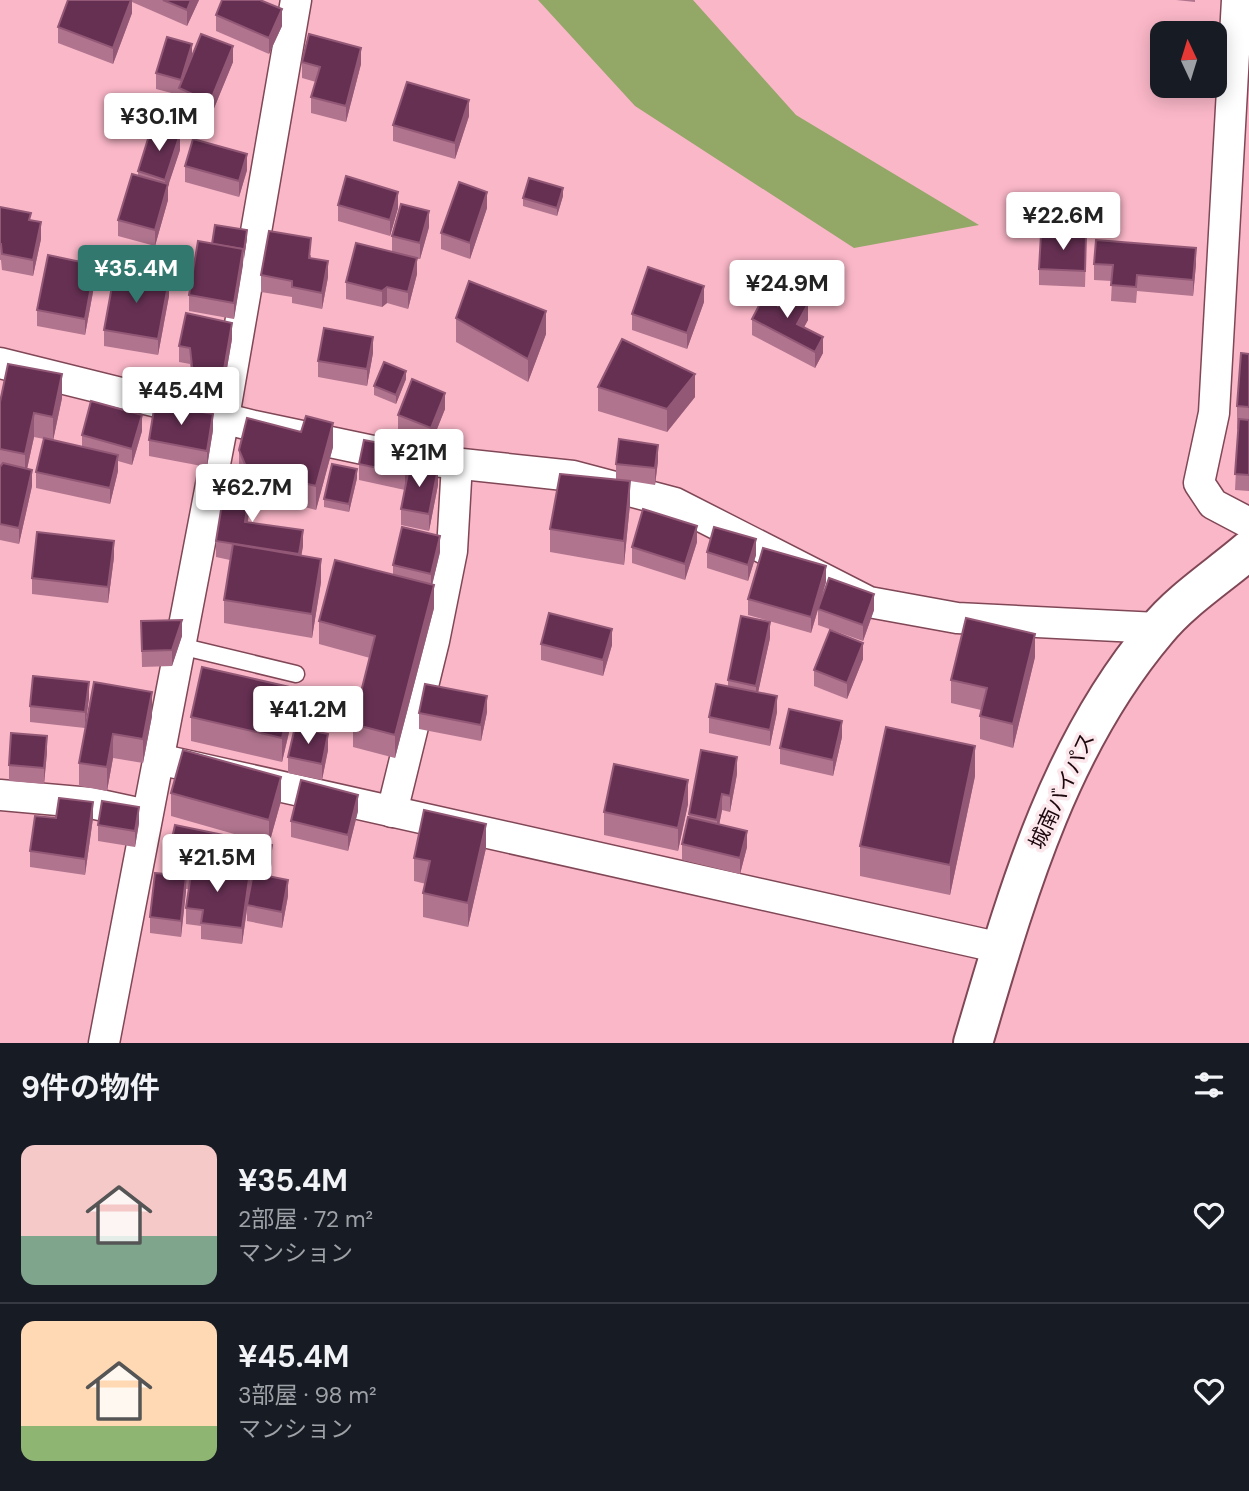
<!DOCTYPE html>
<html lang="ja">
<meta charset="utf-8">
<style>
:root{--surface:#171b24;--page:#242831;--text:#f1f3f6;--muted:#9ea1a6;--line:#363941;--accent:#33786e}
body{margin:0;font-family:"DM Sans","Noto Sans JP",sans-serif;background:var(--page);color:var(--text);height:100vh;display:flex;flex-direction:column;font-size:26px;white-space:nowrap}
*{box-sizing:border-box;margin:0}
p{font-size:23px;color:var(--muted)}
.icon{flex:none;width:38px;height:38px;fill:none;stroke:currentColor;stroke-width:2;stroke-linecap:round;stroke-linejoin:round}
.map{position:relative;height:1043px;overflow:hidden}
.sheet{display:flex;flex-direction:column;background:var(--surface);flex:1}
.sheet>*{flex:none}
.needle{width:46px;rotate:356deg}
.fabs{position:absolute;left:1150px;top:21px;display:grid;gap:14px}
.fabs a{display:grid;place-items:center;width:77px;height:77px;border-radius:14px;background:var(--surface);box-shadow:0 4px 18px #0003;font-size:35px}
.price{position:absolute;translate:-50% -60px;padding:0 16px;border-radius:7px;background:#fff;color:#222;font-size:23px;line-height:46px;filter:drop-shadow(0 2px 4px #0008)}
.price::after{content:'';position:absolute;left:50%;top:42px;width:21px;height:16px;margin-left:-10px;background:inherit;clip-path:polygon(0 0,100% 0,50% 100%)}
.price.selected{background:var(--accent);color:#fff}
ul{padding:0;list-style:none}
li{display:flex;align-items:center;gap:21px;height:175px;padding:0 21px}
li+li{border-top:2px solid var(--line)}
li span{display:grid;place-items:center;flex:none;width:196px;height:140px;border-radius:14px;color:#555}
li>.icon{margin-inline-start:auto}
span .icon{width:84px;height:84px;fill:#fffc;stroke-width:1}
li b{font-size:30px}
h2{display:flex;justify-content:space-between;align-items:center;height:84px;padding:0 21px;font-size:30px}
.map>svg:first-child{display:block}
</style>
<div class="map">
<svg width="1249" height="1043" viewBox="0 0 1249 1043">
<rect width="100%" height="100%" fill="#fab7c8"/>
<path fill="#93a767" d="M538 0H693L796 115 979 225 854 248 635 106Z"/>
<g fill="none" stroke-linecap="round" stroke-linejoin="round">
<defs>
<path id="lane" d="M180 646 296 674"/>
<g id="street">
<path d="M1237 0 1214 413 1199 483 1213 504 1249 523"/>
<path d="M0 363 254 426 406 458 573 476 675 503 869 602 957 618 1158 628"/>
<path d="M158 759 1001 948"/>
<path d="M0 795 91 803 142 814"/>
<path d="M392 812 434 641 452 551 457 463"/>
<path d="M104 1043 224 417 296 0"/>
</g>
<path id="highway" d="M973 1043C1016 898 1057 748 1157 630 1180 601 1220 575 1249 550"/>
</defs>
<use href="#lane" stroke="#804757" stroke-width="19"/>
<use href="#street" stroke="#804757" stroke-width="33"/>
<use href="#highway" stroke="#804757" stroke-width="42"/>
<use href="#lane" stroke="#fff" stroke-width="16"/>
<use href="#street" stroke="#fff" stroke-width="30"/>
<use href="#highway" stroke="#fff" stroke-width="38"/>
</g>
<g fill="#b0748e">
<path d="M68 0H199L187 26 132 2V13L113 64 58 43V27Z"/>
<path d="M1176 0H1195V2Z"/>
<path d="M216 15 282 26 269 54 216 31Z"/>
<path d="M192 56 233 62 210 118 179 105V95L156 89V73Z"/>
<path d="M302 62 361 64 346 122 311 113V97L316 82 302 78Z"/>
<path d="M469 116 455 159 393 141V125Z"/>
<path d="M180 150 168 186V200L155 246 118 236V220L138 175V171Z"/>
<path d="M185 166 247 170 239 197 185 182Z"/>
<path d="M563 196 557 216 523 206V198Z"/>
<path d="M338 205 398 208 390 236 338 221Z"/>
<path d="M0 207 31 221 41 239 33 276 2 270 1 260H0Z"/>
<path d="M487 208 470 259 441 249V233Z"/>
<path d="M429 227 420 259H417V274L408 309 387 303 382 307 346 299V282L392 252V236Z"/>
<path d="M247 238 234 319 189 311V295L212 244Z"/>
<path d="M1086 252 1085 287 1039 285V269Z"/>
<path d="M311 255V258L328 277 322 309 292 303V297L261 292V275Z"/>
<path d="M1094 264H1196L1193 296 1137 291 1136 303 1111 301 1112 281 1094 280Z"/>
<path d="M95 281 85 335 37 326V310Z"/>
<path d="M169 296 158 355 104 346V330Z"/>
<path d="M704 302 687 349 632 330V314Z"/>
<path d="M778 306 808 320 804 327 823 353 815 368 752 335V319Z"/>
<path d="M456 318 546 334 528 382 456 342Z"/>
<path d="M232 339 222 397 194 400 190 364 179 362V346Z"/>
<path d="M373 353 367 386 318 377V361Z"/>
<path d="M1249 354V491L1235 490 1238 430 1237 429V406Z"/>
<path d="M406 379 396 404 374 395V386Z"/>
<path d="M598 387 695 397 667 432 598 411Z"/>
<path d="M62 398 53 440 82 447V435L142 431 132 465 118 461V471L110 504 36 488V472L44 439 34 437 27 469 32 486 19 544 0 540V402Z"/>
<path d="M445 409 431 444 398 431V415Z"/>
<path d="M213 430 207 467 149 456V440Z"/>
<path d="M333 447 316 510 251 493 248 522 303 546 301 555 321 582 312 638 224 623V600L230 560 216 557V541L243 482 239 473V450Z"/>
<path d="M658 461 655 485 630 481V504L624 565 550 552V529L616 480V464Z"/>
<path d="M359 464H410L438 485 429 531 401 525V509L405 490 359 480Z"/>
<path d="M357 478 349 512 324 507V499Z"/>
<path d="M697 542 685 580 632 563V547Z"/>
<path d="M440 552 432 584 434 608 395 758 353 747V724L370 658 319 644V621L393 574V565Z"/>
<path d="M707 552 756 555 748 581 707 568Z"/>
<path d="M114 557 108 603 32 594V578Z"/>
<path d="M826 582 811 633 748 615V599Z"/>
<path d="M818 609 874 610 863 641 818 625Z"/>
<path d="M141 621 182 636 172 666 142 667Z"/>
<path d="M770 638 758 692 777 712 770 746 709 733V717L728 686V680Z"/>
<path d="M541 644 612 645 603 676 541 660Z"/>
<path d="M1035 657 1013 748 980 739V716L981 710 951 703V680Z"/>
<path d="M863 659 847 699 814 686V670Z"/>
<path d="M94 682 152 716 143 763 113 758 107 791 79 786V763Z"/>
<path d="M89 698 85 728 30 722V706Z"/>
<path d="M294 711 282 762 191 741V717Z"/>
<path d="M487 712 481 741 419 729V713Z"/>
<path d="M842 737 833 776 780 764V748Z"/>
<path d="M328 750 322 780 288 773V757Z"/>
<path d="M47 752 44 784 9 781V765Z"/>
<path d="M737 774 730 812 722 810 719 825 747 847 740 874 682 860V844L689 814Z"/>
<path d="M975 776 950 895 860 876V846Z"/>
<path d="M171 793 281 801 269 844 171 816Z"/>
<path d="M688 804 678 851 604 835V812Z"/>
<path d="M358 811 348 851 291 837V821Z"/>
<path d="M56 818H93L85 875 30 867V851Z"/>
<path d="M139 823 135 847 98 841V825Z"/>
<path d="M486 848 468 927 423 917V893L426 884 414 881V858Z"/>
<path d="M169 852 272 862 269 876 288 896 282 928 247 921V909L242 944 201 939V926L186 924V908L189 889H186L181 937 150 933V917L177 875V870L169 868Z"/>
</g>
<g fill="#925876">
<path d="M131 0H132V13L113 64V48Z"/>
<path d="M191 0H199L187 26V10Z"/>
<path d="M282 9V26L269 54V38Z"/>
<path d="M192 44V60L181 90V80Z"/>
<path d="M233 46V62L210 118V102Z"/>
<path d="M361 48V64L346 122V106Z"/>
<path d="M469 100V116L455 159V143Z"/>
<path d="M180 134V150L168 186V200L155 246V230L165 195V180Z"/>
<path d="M247 154V170L239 197V181Z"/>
<path d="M563 188V196L557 216V208Z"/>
<path d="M398 192V208L390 236V220Z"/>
<path d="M487 192V208L470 259V243Z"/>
<path d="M429 211V227L420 259V243Z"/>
<path d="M41 222V239L33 276V260Z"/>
<path d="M247 230V238L244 259V251Z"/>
<path d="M1196 248V264L1193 296V280Z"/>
<path d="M243 249V265L234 319V303Z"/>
<path d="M417 258V274L408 309V292Z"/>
<path d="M328 261V277L322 309V293Z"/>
<path d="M95 265V281L85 335V319Z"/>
<path d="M169 280V296L158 355V339Z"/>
<path d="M704 286V302L687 349V333Z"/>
<path d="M387 287V303L382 307V291Z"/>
<path d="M808 304V320L797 340V324Z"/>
<path d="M546 311V334L528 382V359Z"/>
<path d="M232 323V339L222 397V381Z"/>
<path d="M373 337V353L367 386V369Z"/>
<path d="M823 337V353L815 368V352Z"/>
<path d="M406 371V379L396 404V395Z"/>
<path d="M62 374V398L53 441V417Z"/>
<path d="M695 374V397L667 432V409Z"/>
<path d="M445 393V409L431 444V428Z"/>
<path d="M34 413V437L25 478V454Z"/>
<path d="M213 414V430L207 467V451Z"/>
<path d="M142 415V431L132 465V449Z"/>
<path d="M333 423V447L316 510V486Z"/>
<path d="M658 445V461L655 485V468Z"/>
<path d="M410 449V465L405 490V474Z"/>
<path d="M118 455V471L110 504V488Z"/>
<path d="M357 469V478L349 512V504Z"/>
<path d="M438 469V485L429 531V514Z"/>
<path d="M32 470V486L19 544V528Z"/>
<path d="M630 481V504L624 565V541Z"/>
<path d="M251 483V499L245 538V522Z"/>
<path d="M697 526V542L685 580V564Z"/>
<path d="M303 530V546L299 570V554Z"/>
<path d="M440 536V552L431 590V574Z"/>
<path d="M756 539V555L748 581V565Z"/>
<path d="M114 541V557L108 603V587Z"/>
<path d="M321 559V582L312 638V614Z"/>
<path d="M826 566V582L811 633V617Z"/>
<path d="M434 585V608L395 758V735Z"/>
<path d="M874 594V610L863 641V625Z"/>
<path d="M182 620V636L172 666V650Z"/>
<path d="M770 622V638L756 702V686Z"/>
<path d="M612 629V645L603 676V660Z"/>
<path d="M1035 634V657L1013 748V724Z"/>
<path d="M863 643V659L847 699V683Z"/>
<path d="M89 682V698L85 728V712Z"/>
<path d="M294 688V711L282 762V738Z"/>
<path d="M152 692V716L143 763V739Z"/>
<path d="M487 696V712L481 741V725Z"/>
<path d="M777 696V712L770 746V730Z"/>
<path d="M842 721V737L833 776V760Z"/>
<path d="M113 734V758L107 791V767Z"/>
<path d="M328 734V750L322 780V764Z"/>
<path d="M47 736V752L44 784V768Z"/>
<path d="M975 746V776L950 895V865Z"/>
<path d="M737 757V774L730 812V796Z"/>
<path d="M281 777V801L269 844V820Z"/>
<path d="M688 780V804L678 851V828Z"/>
<path d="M722 794V810L717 836V820Z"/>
<path d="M358 795V811L348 851V835Z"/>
<path d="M93 802V818L85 875V859Z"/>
<path d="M139 807V823L135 847V831Z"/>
<path d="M486 824V848L468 927V903Z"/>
<path d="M747 831V847L740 874V858Z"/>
<path d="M272 845V862L267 888V872Z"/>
<path d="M250 872V888L242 944V928Z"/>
<path d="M186 876V892L181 937V921Z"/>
<path d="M288 880V896L282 928V912Z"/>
</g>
<g fill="#663053" stroke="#925876" stroke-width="2">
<path d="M68 0H131L113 48 58 27Z"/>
<path d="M163 0H191L187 10Z"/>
<path d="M222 0H260L282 9 269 38 216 15Z"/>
<path d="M201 34 233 46 210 102 179 88Z"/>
<path d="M309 34 361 48 346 106 311 97 320 67 302 62Z"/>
<path d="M167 37 192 44 181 80 156 73Z"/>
<path d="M407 82 469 100 455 143 393 125Z"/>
<path d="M152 126 180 134 165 180 138 171Z"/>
<path d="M193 139 247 154 239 181 185 166Z"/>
<path d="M132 174 168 184 155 230 118 220Z"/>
<path d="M346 176 398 192 390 220 338 205Z"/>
<path d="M529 178 563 188 557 208 523 198Z"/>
<path d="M459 182 487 192 470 243 441 233Z"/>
<path d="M401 204 429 211 420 243 392 236Z"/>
<path d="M0 207 31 213 29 220 41 222 33 260 2 254 1 244H0Z"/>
<path d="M215 225 247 230 244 251H243V249L212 244Z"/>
<path d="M269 231 311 238 309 258 328 261 322 293 292 287V281L261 275Z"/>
<path d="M1041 234 1086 235 1085 271 1039 269Z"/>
<path d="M1096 240 1196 248 1193 280 1137 275 1136 287 1111 285 1113 265 1094 264Z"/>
<path d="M198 241 243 249 234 303 189 295Z"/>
<path d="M356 243 417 258 408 292 387 287 382 291 346 282Z"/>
<path d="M48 255 95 265 85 319 37 310Z"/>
<path d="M648 267 704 286 687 333 632 314Z"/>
<path d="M115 270 169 280 158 339 104 330Z"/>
<path d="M469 281 546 311 528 359 456 318Z"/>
<path d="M766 292 778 306 791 295 808 304 797 324 823 337 815 352 752 319Z"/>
<path d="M186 313 232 323 222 381 194 384 190 348 179 346Z"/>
<path d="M324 328 373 337 367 369 318 361Z"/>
<path d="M622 339 695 374 667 409 598 387Z"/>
<path d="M1241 353 1249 354V407L1237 406Z"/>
<path d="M384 362 406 371 396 395 374 386Z"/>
<path d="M8 364 62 374 53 417 34 413 25 454 0 449V402Z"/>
<path d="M412 379 445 393 431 428 398 415Z"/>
<path d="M91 401 142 415 132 449 82 435Z"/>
<path d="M155 403 213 414 207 451 149 440Z"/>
<path d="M306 416 333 423 316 486 247 469 239 450 247 418 301 432Z"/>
<path d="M1239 419 1249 420V475L1235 474Z"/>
<path d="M44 438 118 455 110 488 36 472Z"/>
<path d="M619 439 658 445 655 468 616 464Z"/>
<path d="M364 440 410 449 405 474 359 464Z"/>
<path d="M3 463 32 470 19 528 0 524V467Z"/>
<path d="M410 463 438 469 429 514 401 509Z"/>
<path d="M332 464 357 469 349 504 324 499Z"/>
<path d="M560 474 630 481 624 541 550 529Z"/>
<path d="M226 479 251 483 245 522 303 530 299 554 216 541Z"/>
<path d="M643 509 697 526 685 564 632 547Z"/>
<path d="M402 527 440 536 431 574 393 565Z"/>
<path d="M714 527 756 539 748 565 707 552Z"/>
<path d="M37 532 114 541 108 587 32 578Z"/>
<path d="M233 544 321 559 312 614 224 600Z"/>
<path d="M763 548 826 566 811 617 748 599Z"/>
<path d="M335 560 434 585 395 735 353 724 375 636 319 621Z"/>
<path d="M829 578 874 594 863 625 818 609Z"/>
<path d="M549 613 612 629 603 660 541 644Z"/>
<path d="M741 616 770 622 756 686 728 680Z"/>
<path d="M966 618 1035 634 1013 724 980 716 987 688 951 680Z"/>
<path d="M182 620 172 650 142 651 141 621Z"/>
<path d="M830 630 863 643 847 683 814 670Z"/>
<path d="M202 667 294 688 282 738 191 717Z"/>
<path d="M33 676 89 682 85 712 30 706Z"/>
<path d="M94 682 152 692 143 739 113 734 107 767 79 763Z"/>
<path d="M425 684 487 696 481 725 419 713Z"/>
<path d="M716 684 777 696 770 730 709 717Z"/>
<path d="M789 709 842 721 833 760 780 748Z"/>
<path d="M295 727 328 734 322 764 288 757Z"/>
<path d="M886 727 975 746 950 865 860 846Z"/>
<path d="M11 733 47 736 44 768 9 765Z"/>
<path d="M183 750 281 777 269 820 171 793Z"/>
<path d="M701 750 737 757 730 796 722 794 717 820 689 814Z"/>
<path d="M614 764 688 780 678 828 604 812Z"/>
<path d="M301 780 358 795 348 835 291 821Z"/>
<path d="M59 798 93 802 85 859 30 851 35 816 56 818Z"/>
<path d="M102 801 139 807 135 831 98 825Z"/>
<path d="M424 810 486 824 468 903 423 893 430 861 414 858Z"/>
<path d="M688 817 747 831 740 858 682 844Z"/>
<path d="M175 825 272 845 267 872 169 852Z"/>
<path d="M178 862 250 872 242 928 201 923 203 910 186 908 191 874 177 871Z"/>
<path d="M155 873 186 876 181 921 150 917Z"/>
<path d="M253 873 288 880 282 912 247 905Z"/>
</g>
<g text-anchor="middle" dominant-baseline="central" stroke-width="7" stroke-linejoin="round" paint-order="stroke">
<g font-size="21" fill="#1e080f" stroke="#fce7ec">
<text transform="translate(1062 791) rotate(-65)">城南バイパス</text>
</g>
</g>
</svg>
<div class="fabs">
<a><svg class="needle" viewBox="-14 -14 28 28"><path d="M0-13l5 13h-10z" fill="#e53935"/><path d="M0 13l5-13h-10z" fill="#9ea1a6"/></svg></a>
</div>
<b class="price" style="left:159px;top:153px">¥30.1M</b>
<b class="price" style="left:1063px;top:252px">¥22.6M</b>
<b class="price selected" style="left:136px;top:305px">¥35.4M</b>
<b class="price" style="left:787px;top:320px">¥24.9M</b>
<b class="price" style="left:181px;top:427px">¥45.4M</b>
<b class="price" style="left:419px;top:489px">¥21M</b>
<b class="price" style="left:252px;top:524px">¥62.7M</b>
<b class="price" style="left:308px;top:746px">¥41.2M</b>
<b class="price" style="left:217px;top:894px">¥21.5M</b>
</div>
<section class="sheet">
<h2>9件の物件<svg class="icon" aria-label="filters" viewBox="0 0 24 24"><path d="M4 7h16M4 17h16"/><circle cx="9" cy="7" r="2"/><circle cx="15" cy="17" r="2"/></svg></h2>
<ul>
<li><span style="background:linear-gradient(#f6c9c9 65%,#7fa58c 0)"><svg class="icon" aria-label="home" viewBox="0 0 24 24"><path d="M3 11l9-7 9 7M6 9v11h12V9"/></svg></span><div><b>¥35.4M</b><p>2部屋 · 72 m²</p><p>マンション</p></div><svg class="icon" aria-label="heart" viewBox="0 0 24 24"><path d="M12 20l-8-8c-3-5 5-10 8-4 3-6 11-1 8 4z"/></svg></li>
<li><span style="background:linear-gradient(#ffd9b3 75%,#8fb573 0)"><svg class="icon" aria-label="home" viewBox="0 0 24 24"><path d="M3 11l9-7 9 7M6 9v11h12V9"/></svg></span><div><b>¥45.4M</b><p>3部屋 · 98 m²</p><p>マンション</p></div><svg class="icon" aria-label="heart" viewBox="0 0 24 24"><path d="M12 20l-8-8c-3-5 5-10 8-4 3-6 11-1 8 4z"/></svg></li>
</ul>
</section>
